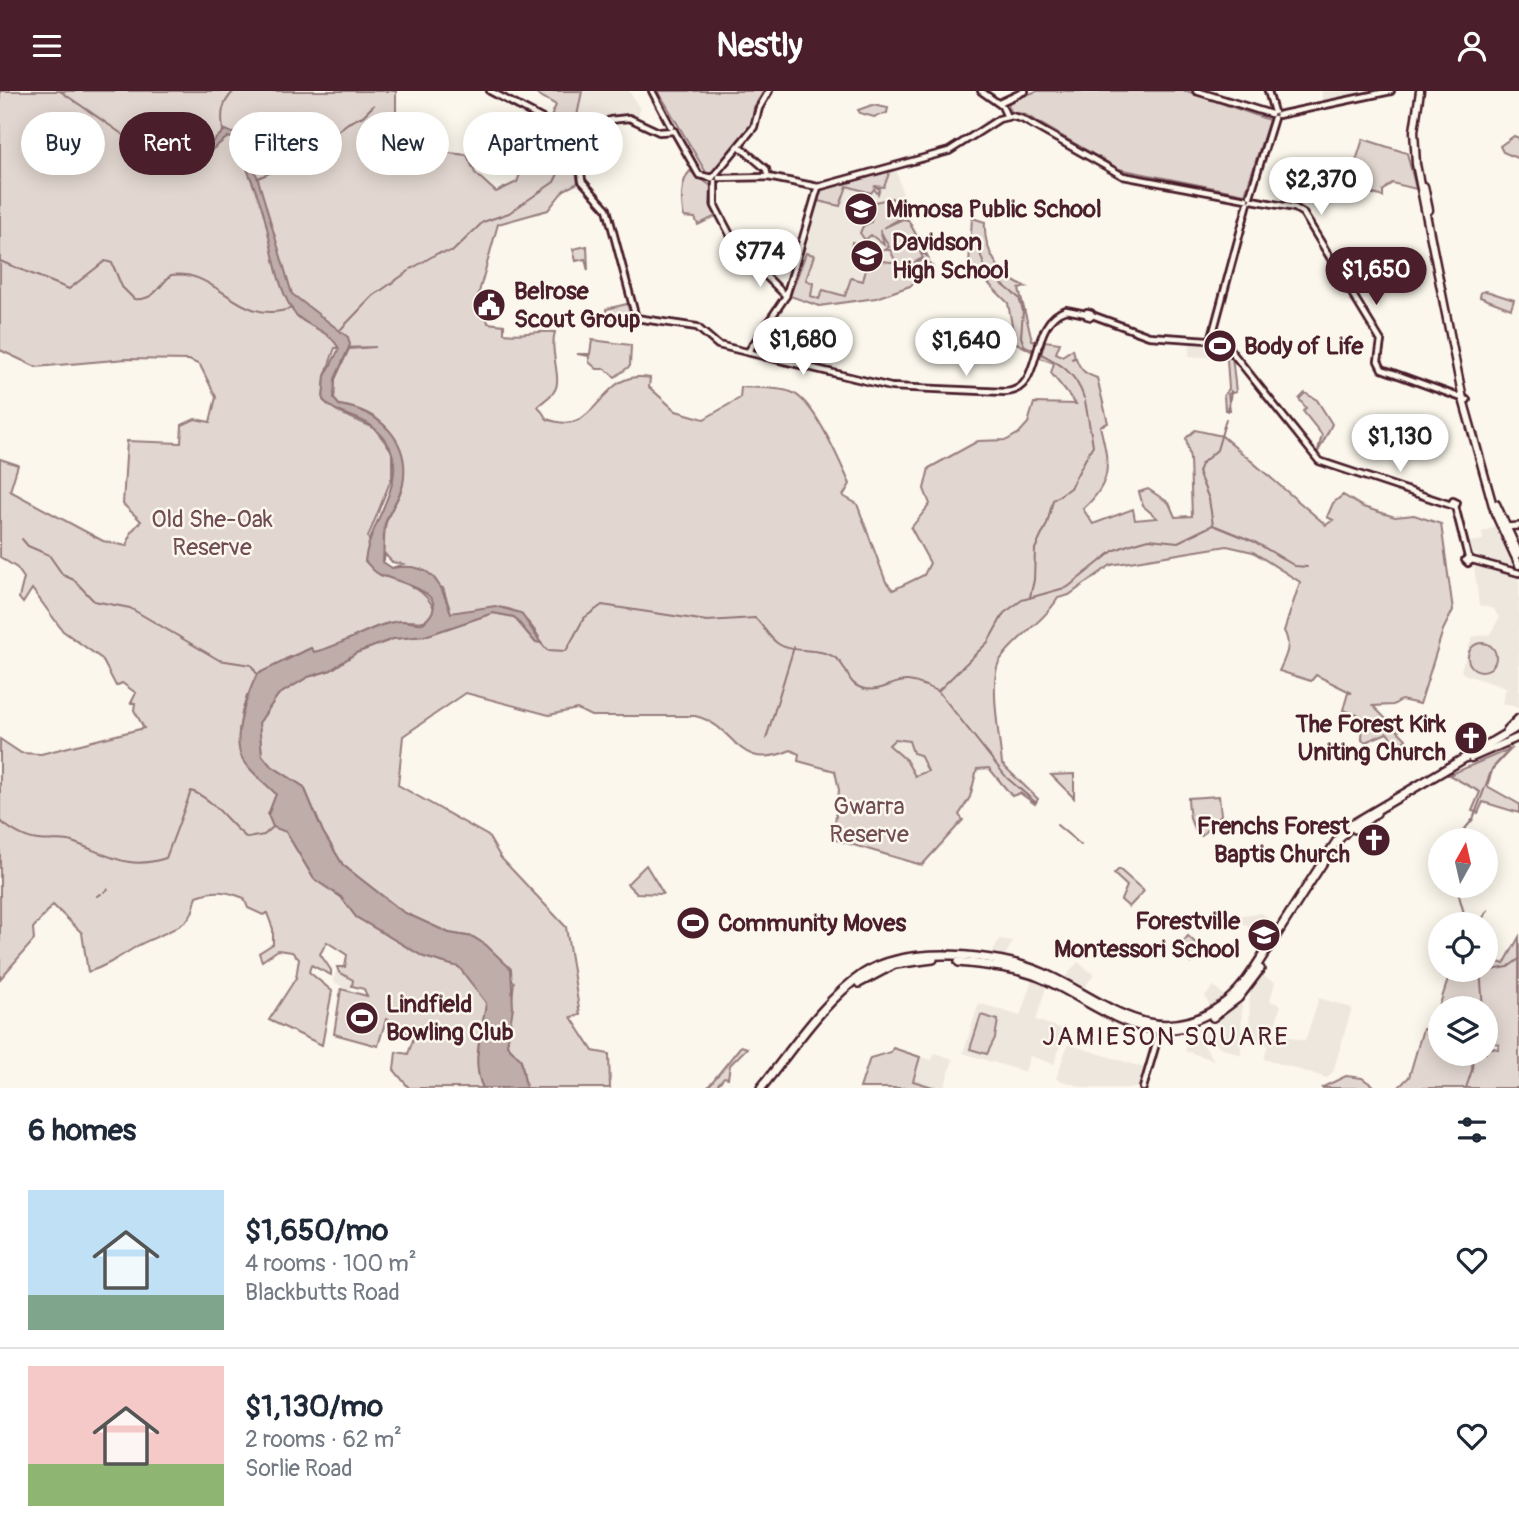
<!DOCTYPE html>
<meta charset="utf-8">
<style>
:root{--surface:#fff;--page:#f6f6f7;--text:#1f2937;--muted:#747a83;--line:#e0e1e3;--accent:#4a1f2b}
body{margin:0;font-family:Pangolin,sans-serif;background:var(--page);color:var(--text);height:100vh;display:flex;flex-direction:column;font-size:26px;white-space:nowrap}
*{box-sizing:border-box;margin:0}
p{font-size:23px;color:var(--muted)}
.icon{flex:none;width:38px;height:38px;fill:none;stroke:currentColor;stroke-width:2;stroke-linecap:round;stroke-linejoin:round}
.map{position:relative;height:997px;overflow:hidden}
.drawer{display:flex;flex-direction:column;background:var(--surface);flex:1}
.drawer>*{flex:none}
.guide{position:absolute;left:21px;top:21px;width:700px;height:63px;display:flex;gap:14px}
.needle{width:46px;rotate:8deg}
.tools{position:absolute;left:1428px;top:737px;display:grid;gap:14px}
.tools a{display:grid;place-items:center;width:70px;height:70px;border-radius:50%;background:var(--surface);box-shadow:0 4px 18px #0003;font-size:35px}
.price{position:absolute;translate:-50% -60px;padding:0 16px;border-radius:24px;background:#fff;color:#222;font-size:23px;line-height:46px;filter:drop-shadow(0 2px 4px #0008)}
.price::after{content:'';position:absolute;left:50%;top:42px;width:21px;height:16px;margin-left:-10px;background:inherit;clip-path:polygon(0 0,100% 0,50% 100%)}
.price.selected{background:var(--accent);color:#fff}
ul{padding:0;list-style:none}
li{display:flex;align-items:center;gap:21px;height:175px;padding:0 28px}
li+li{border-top:2px solid var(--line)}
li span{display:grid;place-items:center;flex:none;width:196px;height:140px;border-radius:0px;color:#555}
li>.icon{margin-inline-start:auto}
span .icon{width:84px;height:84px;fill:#fffc;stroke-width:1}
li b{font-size:30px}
h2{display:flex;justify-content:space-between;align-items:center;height:84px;padding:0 28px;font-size:30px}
.chip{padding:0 24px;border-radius:32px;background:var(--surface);box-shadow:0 4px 18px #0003;font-size:24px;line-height:63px}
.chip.selected{background:var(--accent);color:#fff}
header{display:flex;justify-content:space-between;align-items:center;height:91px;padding:0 28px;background:var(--accent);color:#fff;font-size:32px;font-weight:700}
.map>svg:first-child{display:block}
</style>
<header><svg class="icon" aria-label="menu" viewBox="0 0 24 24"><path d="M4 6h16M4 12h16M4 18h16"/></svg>Nestly<svg class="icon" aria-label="person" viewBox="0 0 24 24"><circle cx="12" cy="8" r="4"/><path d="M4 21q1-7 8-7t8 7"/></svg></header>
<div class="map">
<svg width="1519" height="997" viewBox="0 0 1519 997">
<rect width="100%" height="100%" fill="#fbf7ec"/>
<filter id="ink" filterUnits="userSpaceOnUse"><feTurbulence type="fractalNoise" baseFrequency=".0143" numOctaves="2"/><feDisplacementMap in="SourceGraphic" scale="14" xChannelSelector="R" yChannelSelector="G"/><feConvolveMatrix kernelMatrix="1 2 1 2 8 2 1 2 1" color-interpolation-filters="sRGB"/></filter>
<g filter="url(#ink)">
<g fill="#eee7de">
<path d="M582 0H629L640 18 638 26 612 25 593 33 577 25Z"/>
<path d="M1322 0H1371L1322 11Z"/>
<path d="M896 78 909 125 933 176 910 195 876 207 819 215 790 205 798 176 803 170 821 99Z"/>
<path d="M1190 252 1219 253 1227 259 1218 267 1189 265Z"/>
<path d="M1496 435 1515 473 1513 477 1470 461 1468 451 1483 449 1482 441Z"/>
<path d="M1476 472 1519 486V617L1502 612 1506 597 1464 583 1461 579 1472 546 1490 543 1499 527 1494 518 1479 514 1474 475Z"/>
<path d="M894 648 909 650 928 679 915 685 909 674 889 654Z"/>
<path d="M1262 822 1277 835 1266 852 1239 828 1242 824Z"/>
<path d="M999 848 1013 850 1004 866 991 864Z"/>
<path d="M1078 871 1094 884 1083 898 1064 887Z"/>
<path d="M337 878 353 889 350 901 333 890Z"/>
<path d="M1261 884 1275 891 1270 910 1281 914 1273 941 1305 950 1319 907 1352 917 1333 981 1327 987 1264 968 1268 954 1249 948 1250 901Z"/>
<path d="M1032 888 1047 893 1036 929 1065 939 1054 973 1030 965 1025 981 963 962 979 912 1020 925Z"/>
<path d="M1214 895 1226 906 1211 917 1205 905Z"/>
<path d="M1239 912 1242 914 1241 964 1220 956 1211 949 1206 954 1196 939 1202 935 1212 948 1223 940 1217 929Z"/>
<path d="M1194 940 1214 969 1185 960 1189 949 1184 947Z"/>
<path d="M1068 953 1145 977 1138 997H1086L1056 988Z"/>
<path d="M935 962 953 968 944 997H911L920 966 932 969Z"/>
</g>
<g fill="#e2d7d0" stroke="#967b7e" stroke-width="2" fill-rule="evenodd">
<path d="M0 0H396V47L404 54 412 46 431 60 467 64 475 82 496 101 517 91C525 66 536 58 548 36L564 44 556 56 573 64 578 92 564 99 548 119 498 133 474 219 485 220 488 232 504 234V242C521 245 537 239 555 241 549 260 562 287 555 299 552 305 543 310 538 315L547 328C601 349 597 276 650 287L649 296 676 320 704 328 740 307 741 296C757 297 776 296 791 301 815 310 839 370 850 393L843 405 857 413 886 491 893 499 924 484 930 472 911 437 930 413 924 398 929 377 978 350 1007 349 1019 342 1028 332 1034 312 1076 313 1051 282 1054 272 1040 267 1045 250 1060 252 1056 262 1062 265 1073 258 1075 266 1071 268 1076 267C1080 279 1085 283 1097 287L1108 332 1100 335C1109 373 1114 390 1083 418L1093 433 1133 418 1135 429 1157 427 1143 415 1139 401 1148 398 1169 412 1175 426 1192 425 1190 368 1186 347 1195 339 1222 345 1326 434 1333 429 1327 426 1333 412 1343 404 1363 416 1395 426 1414 424 1441 433 1453 519 1443 539 1420 613 1401 609 1393 614 1373 615 1406 648 1399 656 1387 642 1365 651 1362 649 1363 626 1343 619 1348 602H1352L1316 584 1311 590 1279 580C1286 565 1292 554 1284 540L1300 491 1253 461 1227 455 1111 474 1069 504 1058 507C1043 532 1012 549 999 571 989 590 1000 650 1002 673L1038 708 1035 713 1020 702 1012 705 989 677 977 678 970 706 959 724 963 729 922 774 833 748 839 699 835 680 798 670 799 663 791 659C735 683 738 635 695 625H591L577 618 549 624 466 602 403 645 398 694 488 745 501 767 566 836 580 924 571 926 593 960 609 963 610 997H526L521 969 507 954 514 891 486 854 473 846 449 842 403 821 343 774 323 741 304 696 270 674 262 664 259 632 278 604 308 586 331 579 356 562 393 548 425 545 493 522 514 526 535 551 539 546C512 503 494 519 451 522L443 497 392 477 403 473 392 471 385 463 384 469H380C387 457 382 445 386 432 390 418 401 406 403 392 409 350 380 319 339 314L334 308 335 288 349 258 376 256 335 257 325 285 323 309 340 322 374 337 392 360V386L368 446 380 484C406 491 426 497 437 523 417 535 421 529 402 530 370 532 344 556 314 561L311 557 285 568 247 605 242 621 239 641 243 668 276 703 268 724 286 741 314 788 341 806 356 826 424 866 459 876 487 912C482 937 471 972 483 997H409L394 979 396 961 408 963 413 949 398 933 386 928 378 955 334 943 341 898 367 905 364 898 352 895 353 889 339 881 337 876H345L347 864 327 851 320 863 331 879V884L311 874 309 881 332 900 322 954 269 929 296 887 299 868 292 861 278 859 262 870 259 862 273 853V838L267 822 263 824 248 817 244 807C226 800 215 798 197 805 194 814 194 823 186 830 171 842 153 846 137 855 121 865 107 875 88 881L82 842 53 814 33 837 34 849 0 888V648L21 662 41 663 144 637 134 619 135 612H131L136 602 122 592 116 595 102 568 63 540 32 498 23 512 19 507 24 487 17 477 0 466V368L18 374 10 400 103 450 127 455 131 441 141 430 123 413 127 350 181 352 182 334 195 328 210 331 216 306 200 274 189 269 126 268 36 276 0 259ZM895 648 909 650 913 662 920 664 928 680 915 685 906 669 889 654Z"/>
<path d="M532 0H582L577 25 568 38 550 28 556 14Z"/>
<path d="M658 0H764L754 16 752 32 714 81 707 83Z"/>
<path d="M1037 0H1187L1269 29 1245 103 1119 78 1024 23 1012 21 1008 15 1010 10Z"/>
<path d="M872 14 888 17 887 22 874 26 860 22 858 19Z"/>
<path d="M1514 45 1519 47V68L1503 61 1500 55Z"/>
<path d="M1363 48 1407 62 1416 98 1392 92 1383 100V106L1348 95Z"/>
<path d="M690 80 711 95 710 114 716 125 698 134 695 127 684 126C681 112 680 91 690 80Z"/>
<path d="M890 80 884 96 874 95 880 98 878 103 874 98 871 102 847 95 840 115 818 110 821 99Z"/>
<path d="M892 107 902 123 899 128 883 137 903 128 908 129 928 166 920 161 923 167 899 179 925 168 933 176 910 195 876 207 819 215 790 205 806 162 814 164 806 189 813 192 811 205 819 208 823 199 845 205 851 187 863 190 868 169 851 163 852 151 860 153V157C872 167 881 172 894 171L899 177 890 159H884L889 156 880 139 884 154 871 144 865 149 860 142 863 135 871 131 874 120 869 118 871 112Z"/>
<path d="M972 127 985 131C983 157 999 187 1026 196L1019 198 1032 249 1036 250 1033 261 1015 251 1008 212 969 173Z"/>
<path d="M587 155 588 180 585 168 576 170 573 158Z"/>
<path d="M1486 200 1514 209 1511 218 1480 206 1481 201Z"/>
<path d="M627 213 632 227H607L606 218Z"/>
<path d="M592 249 631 254 630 275 615 286 605 278H597L589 271V265L577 263H590Z"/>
<path d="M1232 265 1236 301 1228 303 1230 319H1225L1224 304 1229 298 1227 268Z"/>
<path d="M1305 302 1317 309 1332 333 1317 363 1322 344 1303 320 1306 317 1299 308Z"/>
<circle cx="1482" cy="566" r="14"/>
<path d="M1512 657 1493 677 1487 695 1519 713V722L1483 711 1478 722 1472 720 1480 701 1449 684Z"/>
<path d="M1074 683V707L1051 684Z"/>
<path d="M1219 705 1221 724 1201 745C1189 735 1189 722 1188 707Z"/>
<path d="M646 774 663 802 662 803 636 802 627 793Z"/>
<path d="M1119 778 1144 800 1129 816 1121 809 1127 795 1114 783Z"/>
<path d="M1188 845 1203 859 1191 872 1176 859Z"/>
<path d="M1519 846V997H1398L1409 986 1423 938 1440 943V962H1486V956L1499 958V953L1486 950V917H1440V937L1433 935 1451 879 1486 878V867L1504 873Z"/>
<path d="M981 924 998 929 995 947 987 963 970 958Z"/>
<path d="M741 955 747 957 730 974 728 987 724 986 715 997 708 996Z"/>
<path d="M893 957 920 966 913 990 936 997H860L870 967 891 961Z"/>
<path d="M1346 985 1362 987 1376 997H1321Z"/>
</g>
<path fill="#bfadaa" stroke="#907477" stroke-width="2" d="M225 39 238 44 257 85 292 203 348 246 350 254 335 288 334 308 339 314C380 320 411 350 403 393 400 407 389 419 385 433 383 444 384 461 383 471L392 477C431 470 439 489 451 522L495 515 521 522 541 552 535 551 514 526 493 522 425 545 393 548 356 562 331 579 308 586 278 604 259 632 262 664 270 674 304 696 323 741 343 774 403 821 449 842 473 846 486 854 511 878 513 916 507 954 521 969 526 997H483C470 972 483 938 486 912L459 876 424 866 356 826 341 806 314 788 286 741 273 736 268 724 276 703C265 692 249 680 242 667 231 647 248 602 257 583L311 557 314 561C344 555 370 533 401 530 408 530 415 533 423 532 458 503 398 491 381 484 374 482 370 475 365 470 370 424 422 377 374 337 359 324 337 325 323 309L325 285 339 258C329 237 301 236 291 217 273 185 272 148 261 114 253 92 244 70 235 49L228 46 210 60 207 56Z"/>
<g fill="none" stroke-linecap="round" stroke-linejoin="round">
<g stroke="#907477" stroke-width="2">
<path d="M60 0 138 54 181 69 192 68 208 58"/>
<path d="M223 40C221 23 221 13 234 0"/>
<path d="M258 87 301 68 348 32 363 25 374 14"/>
<path d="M977 153 986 180 1019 207 1023 220 1021 246 1024 254C1051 269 1074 275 1084 307"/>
<path d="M0 170 69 198 105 170 112 172 122 196 134 208C154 210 157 197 171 184 218 177 238 237 292 217"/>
<path d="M411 178 438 162 452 161 483 131 509 122 554 91 571 56"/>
<path d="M341 238 373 205 409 180"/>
<path d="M1228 320 1231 300"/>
<path d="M1213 434 1209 408 1198 381 1201 373 1217 359 1226 328"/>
<path d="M22 448 28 455 49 464 63 484 74 489 94 510 130 517 219 569 251 574 257 583"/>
<path d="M1030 506 1034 489 1035 458 1047 433 1053 409 1070 397 1093 354 1085 310"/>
<path d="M541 552 547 559 566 560 584 527 602 514 707 530 755 527C765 536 768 547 780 554 796 563 820 555 837 568 849 578 846 594 865 598 882 601 892 590 907 590 917 590 929 597 938 600L988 551 1004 522 1022 509 1068 496 1113 460 1128 454 1149 448 1178 451 1213 434 1255 451 1295 475 1307 476"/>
<path d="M938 600 1007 687 1035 711"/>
<path d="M766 648 794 556"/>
<path d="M1519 651V650"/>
<path d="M0 730C11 739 25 748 39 749 50 751 62 747 72 751 108 763 126 780 166 767L191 700C213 707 228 732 247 747L264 744 273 736"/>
<path d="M1057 734 1081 754"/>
<path d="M1456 749 1473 728 1492 678 1509 659"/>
<path d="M1456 794 1467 833"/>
<path d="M104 801 108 798"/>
<path d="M97 805 101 803"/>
<path d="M1479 833 1488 819"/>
<path d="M1480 878 1483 917"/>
<path d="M1481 881 1508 876 1519 868"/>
<path d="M1466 997 1472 979 1473 962"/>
</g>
<defs>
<g id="tertiary">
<path d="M490 0 584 50"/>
<path d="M652 0 671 36"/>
<path d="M981 0 1002 15 1007 26"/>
<path d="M1196 0 1271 23"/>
<path d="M1268 0 1274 21"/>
<path d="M999 12 1025 0"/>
<path d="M1278 24 1391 0"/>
<path d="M674 40 659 41 629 27 610 29 591 40 579 64 582 90 607 118 636 227 697 236 718 254 891 296 1005 301C1045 300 1027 231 1066 219L1086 223"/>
<path d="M674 40 699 84 712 87"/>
<path d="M739 55 766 78 768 86"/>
<path d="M712 87 754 36 759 17 769 0"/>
<path d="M719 87 768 86 818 96 949 60 999 28 1011 25 1022 28 1123 85 1246 108"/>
<path d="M715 91V115L736 155 786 205"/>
<path d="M1250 105 1274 27"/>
<path d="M1252 109 1295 117 1303 122 1381 250 1378 270 1382 278 1467 309"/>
<path d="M1087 221 1091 222V226L1087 225Z"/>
<path d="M1092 224 1149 245 1223 250 1319 370 1451 414"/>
<path d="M1211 249 1248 112"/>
<path d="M748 261 786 205 818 96"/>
<path d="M1453 410 1457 412 1455 416 1451 414Z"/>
<path d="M1455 415 1468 466"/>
<path d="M1469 466 1471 470 1468 472 1465 469Z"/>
<path d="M1472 469 1519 482"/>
<path d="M1143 997 1160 939"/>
</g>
<path id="secondary" d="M1504 436 1519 435"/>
<g id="primary">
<path d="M1420 0 1414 40 1416 73 1463 308 1495 422 1519 474"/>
<path d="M1424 95 1429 119"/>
<path d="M1496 413 1519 463"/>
<path d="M1507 639 1519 627"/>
<path d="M1471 667 1519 646"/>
</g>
<g id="trunk">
<path d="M1355 738 1376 722"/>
<path d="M959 871C986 874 1014 876 1039 886 1088 906 1129 949 1185 936"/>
<path d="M859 892 895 873 933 868"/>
<path d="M1213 926 1238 907 1260 878"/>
<path d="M761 997C792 959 822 911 863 883 906 854 997 862 1043 882 1104 909 1154 963 1222 914 1244 899 1256 874 1271 852 1293 818 1314 784 1337 750L1353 733 1519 635"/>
</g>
</defs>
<use href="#tertiary" stroke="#4a1f2b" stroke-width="10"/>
<use href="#secondary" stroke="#4a1f2b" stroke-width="10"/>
<use href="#primary" stroke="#4a1f2b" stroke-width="11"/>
<use href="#trunk" stroke="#4a1f2b" stroke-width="12"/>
<use href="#tertiary" stroke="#fbf7ec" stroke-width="4.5"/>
<use href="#secondary" stroke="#fbf7ec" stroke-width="5"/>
<use href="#primary" stroke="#fbf7ec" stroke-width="6"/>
<use href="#trunk" stroke="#fbf7ec" stroke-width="7"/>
</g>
</g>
<defs>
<symbol id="school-disc" viewBox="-11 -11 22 22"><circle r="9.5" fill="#4a1f2b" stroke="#fbf7ec"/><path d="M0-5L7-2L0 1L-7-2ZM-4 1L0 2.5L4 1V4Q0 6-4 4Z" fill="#fff"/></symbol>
<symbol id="civic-disc" viewBox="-11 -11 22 22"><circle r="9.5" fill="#4a1f2b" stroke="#fbf7ec"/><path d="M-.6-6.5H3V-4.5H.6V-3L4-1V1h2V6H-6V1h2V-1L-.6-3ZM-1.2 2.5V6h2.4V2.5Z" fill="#fff"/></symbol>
<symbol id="stadium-disc" viewBox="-11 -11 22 22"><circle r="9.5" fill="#4a1f2b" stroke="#fbf7ec"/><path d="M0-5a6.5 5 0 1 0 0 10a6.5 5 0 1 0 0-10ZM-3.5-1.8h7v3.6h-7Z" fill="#fff"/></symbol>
<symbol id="church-disc" viewBox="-11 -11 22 22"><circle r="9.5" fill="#4a1f2b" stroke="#fbf7ec"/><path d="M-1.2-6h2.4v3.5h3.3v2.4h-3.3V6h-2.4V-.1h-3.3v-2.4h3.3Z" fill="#fff"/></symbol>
</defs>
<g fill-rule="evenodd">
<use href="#school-disc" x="842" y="99" width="38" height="38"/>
<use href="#school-disc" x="848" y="146" width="38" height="38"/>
<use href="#civic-disc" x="470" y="195" width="38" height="38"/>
<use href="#stadium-disc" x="1201" y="236" width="38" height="38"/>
<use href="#church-disc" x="1452" y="628" width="38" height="38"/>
<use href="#church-disc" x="1355" y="730" width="38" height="38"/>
<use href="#stadium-disc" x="674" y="813" width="38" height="38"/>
<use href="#school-disc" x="1245" y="825" width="38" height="38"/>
<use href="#stadium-disc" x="343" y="908" width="38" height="38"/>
</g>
<g text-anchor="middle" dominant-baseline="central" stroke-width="5" stroke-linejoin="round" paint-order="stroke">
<g font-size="24" font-weight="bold" fill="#4a1f2b" stroke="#fbf7ec" text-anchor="start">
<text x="886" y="118">Mimosa Public School</text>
<text x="892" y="151">Davidson<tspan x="892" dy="28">High School</tspan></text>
<text x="514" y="200">Belrose<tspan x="514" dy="28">Scout Group</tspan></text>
<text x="1244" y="255">Body of Life</text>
<text x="1446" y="633" text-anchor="end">The Forest Kirk<tspan x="1446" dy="28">Uniting Church</tspan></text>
<text x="1350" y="735" text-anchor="end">Frenchs Forest<tspan x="1350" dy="28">Baptis Church</tspan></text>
<text x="1240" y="830" text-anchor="end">Forestville<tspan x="1240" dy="28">Montessori School</tspan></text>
<text x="718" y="832">Community Moves</text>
<text x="386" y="913">Lindfield<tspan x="386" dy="28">Bowling Club</tspan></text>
</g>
<g font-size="24" fill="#704d54" stroke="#fbf7ec">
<text x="212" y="428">Old She-Oak<tspan x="212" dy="28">Reserve</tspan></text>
<text x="869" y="715">Gwarra<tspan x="869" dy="28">Reserve</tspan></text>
</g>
<g font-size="26" letter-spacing="2" fill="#4a1f2b" stroke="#fbf7ec">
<text x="1166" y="946">JAMIESON SQUARE</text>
</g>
</g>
</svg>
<div class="tools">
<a><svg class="needle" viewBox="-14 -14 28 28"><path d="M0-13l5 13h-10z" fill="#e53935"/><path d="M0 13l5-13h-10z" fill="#747a83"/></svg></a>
<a><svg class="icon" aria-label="locate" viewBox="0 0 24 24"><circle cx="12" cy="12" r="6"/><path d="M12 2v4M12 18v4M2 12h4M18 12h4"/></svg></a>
<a><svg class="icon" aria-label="layers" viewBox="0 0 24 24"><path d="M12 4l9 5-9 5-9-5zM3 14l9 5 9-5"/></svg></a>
</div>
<b class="price" style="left:1321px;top:126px">$2,370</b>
<b class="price" style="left:760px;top:198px">$774</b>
<b class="price selected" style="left:1376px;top:216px">$1,650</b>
<b class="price" style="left:803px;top:286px">$1,680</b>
<b class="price" style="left:966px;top:287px">$1,640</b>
<b class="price" style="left:1400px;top:383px">$1,130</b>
<div class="guide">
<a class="chip">Buy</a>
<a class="chip selected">Rent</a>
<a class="chip">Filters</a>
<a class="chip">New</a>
<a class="chip">Apartment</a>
</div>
</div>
<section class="drawer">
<h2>6 homes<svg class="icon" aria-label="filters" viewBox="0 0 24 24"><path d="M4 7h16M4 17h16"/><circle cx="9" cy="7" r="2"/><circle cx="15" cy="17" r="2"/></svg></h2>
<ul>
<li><span style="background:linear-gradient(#bfe0f5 75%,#7fa58c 0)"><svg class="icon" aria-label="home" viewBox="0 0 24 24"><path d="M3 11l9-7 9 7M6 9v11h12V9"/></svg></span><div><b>$1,650/mo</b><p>4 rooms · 100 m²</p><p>Blackbutts Road</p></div><svg class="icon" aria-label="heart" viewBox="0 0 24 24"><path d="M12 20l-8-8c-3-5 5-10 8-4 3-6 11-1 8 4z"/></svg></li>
<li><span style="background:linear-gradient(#f6c9c9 70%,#8fb573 0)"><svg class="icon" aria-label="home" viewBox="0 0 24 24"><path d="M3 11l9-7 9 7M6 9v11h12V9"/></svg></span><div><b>$1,130/mo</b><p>2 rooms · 62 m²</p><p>Sorlie Road</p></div><svg class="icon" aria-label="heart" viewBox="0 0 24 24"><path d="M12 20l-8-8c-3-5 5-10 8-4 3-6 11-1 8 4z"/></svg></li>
</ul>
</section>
